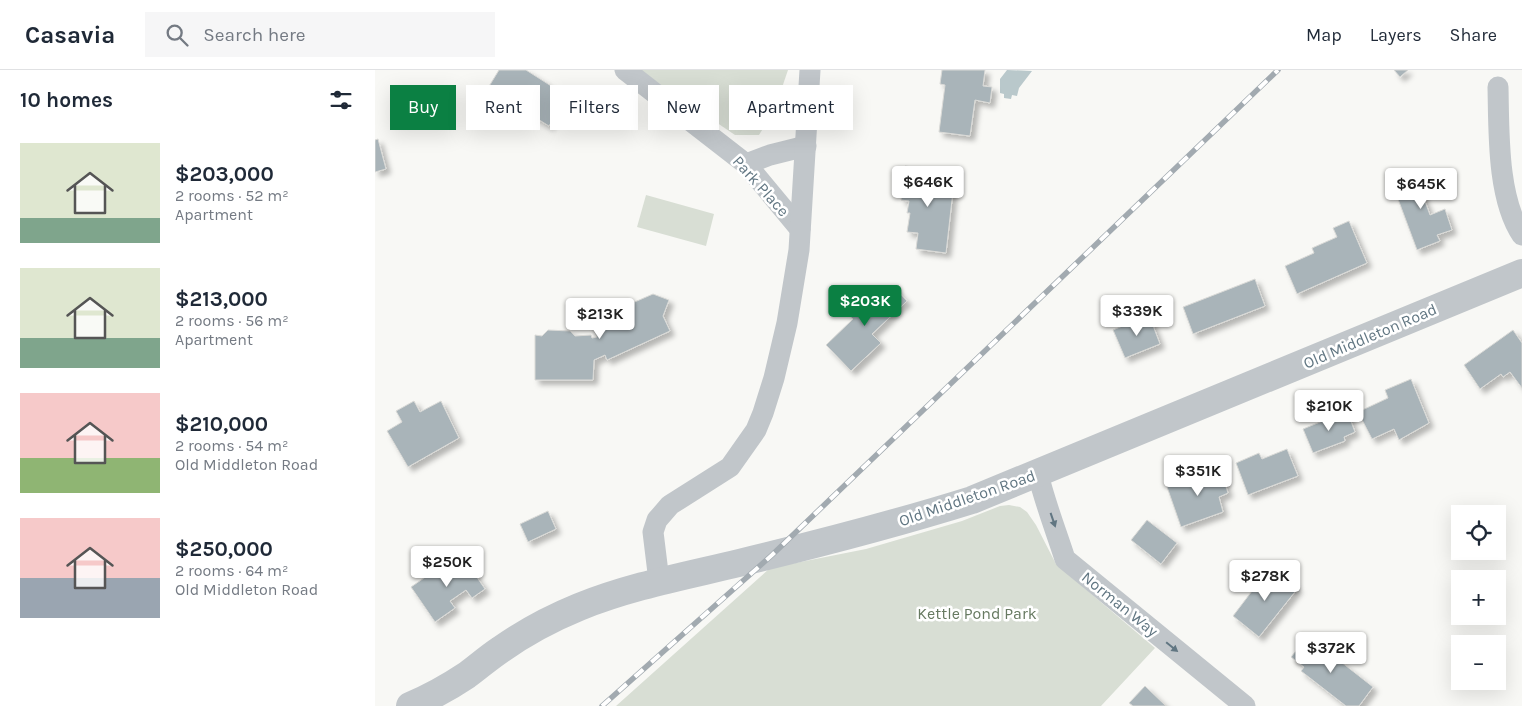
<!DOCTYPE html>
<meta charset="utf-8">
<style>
:root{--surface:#fff;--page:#f6f6f7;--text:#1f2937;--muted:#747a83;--line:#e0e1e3;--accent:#0b8043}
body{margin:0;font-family:Karla,sans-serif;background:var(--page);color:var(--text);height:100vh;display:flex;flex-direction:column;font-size:19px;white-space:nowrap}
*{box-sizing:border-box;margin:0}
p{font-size:16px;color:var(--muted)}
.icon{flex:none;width:28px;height:28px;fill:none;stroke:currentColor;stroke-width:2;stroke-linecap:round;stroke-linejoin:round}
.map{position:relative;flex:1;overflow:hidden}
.panel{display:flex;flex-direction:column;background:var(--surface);width:375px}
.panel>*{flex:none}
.hud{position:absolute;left:15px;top:15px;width:475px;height:45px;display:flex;gap:10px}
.fabs{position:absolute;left:1076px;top:435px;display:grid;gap:10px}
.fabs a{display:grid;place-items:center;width:55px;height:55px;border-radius:0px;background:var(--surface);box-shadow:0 5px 20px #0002;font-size:25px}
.price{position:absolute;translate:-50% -42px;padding:0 11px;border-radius:5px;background:#fff;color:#222;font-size:16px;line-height:32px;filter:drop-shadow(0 1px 2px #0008)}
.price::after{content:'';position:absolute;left:50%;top:30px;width:15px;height:11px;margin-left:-8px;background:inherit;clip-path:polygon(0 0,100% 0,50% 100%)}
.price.active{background:var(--accent);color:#fff}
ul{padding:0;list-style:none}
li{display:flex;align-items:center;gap:15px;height:125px;padding:0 20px}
li span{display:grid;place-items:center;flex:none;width:140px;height:100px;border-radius:0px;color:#555}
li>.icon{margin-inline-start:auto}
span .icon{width:60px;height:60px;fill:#fffc;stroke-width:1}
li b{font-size:21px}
h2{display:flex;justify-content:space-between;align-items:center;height:60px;padding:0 20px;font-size:21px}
.tag{padding:0 18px;border-radius:0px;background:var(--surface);box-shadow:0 5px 20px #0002;font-size:18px;line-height:45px}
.tag.active{background:var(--accent);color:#fff}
header{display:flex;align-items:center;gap:30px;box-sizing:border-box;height:70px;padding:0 25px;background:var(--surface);border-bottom:1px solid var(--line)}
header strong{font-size:24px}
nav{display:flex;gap:28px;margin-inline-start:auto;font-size:18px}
.search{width:350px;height:45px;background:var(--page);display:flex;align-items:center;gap:12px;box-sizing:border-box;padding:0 18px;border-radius:0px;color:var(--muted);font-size:19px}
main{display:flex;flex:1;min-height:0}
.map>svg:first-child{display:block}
</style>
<header>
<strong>Casavia</strong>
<div class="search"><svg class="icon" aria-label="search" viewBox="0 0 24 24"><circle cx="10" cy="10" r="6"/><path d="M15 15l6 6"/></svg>Search here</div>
<nav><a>Map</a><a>Layers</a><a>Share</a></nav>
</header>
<main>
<section class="panel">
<h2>10 homes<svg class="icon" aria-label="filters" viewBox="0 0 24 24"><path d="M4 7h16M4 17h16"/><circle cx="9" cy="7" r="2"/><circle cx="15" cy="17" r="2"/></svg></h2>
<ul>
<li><span style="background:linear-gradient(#dfe7d0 75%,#7fa58c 0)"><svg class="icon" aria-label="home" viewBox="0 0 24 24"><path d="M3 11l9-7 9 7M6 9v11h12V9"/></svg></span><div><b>$203,000</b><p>2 rooms · 52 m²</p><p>Apartment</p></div></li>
<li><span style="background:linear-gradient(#dfe7d0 70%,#7fa58c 0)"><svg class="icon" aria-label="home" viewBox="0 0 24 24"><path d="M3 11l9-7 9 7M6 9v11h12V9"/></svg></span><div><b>$213,000</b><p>2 rooms · 56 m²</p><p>Apartment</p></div></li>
<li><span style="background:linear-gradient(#f6c9c9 65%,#8fb573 0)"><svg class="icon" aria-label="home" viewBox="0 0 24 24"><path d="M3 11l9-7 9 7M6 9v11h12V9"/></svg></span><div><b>$210,000</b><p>2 rooms · 54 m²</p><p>Old Middleton Road</p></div></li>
<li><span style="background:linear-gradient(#f6c9c9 60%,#9aa5b1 0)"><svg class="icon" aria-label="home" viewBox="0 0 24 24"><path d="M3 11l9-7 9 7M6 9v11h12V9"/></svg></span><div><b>$250,000</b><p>2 rooms · 64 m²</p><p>Old Middleton Road</p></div></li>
</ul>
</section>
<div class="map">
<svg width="1147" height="636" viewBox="0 0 1147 636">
<defs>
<filter id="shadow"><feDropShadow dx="4.5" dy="4.5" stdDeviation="2.5" flood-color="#0004"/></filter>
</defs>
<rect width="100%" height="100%" fill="#f8f8f5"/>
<g fill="#d8ded4">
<path d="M264 0H413L399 41 384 65H360Z"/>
<path d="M271 125 339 144 331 176 262 157Z"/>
<path d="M634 435 645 437 652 442 661 455 681 494 780 578 726 636H241L395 498 491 479 587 451 625 436Z"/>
</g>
<path fill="#b9c8cb" d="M632 0 657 1 644 18 642 26 637 25 636 29 629 28V24L625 23V9Z"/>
<g fill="#a9b4b9" stroke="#dadad7" filter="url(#shadow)">
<path d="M124 0H151L192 26 174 56 113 18Z"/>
<path d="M567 0H610L608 16 617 17 615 33 600 30 595 66 564 62 570 15 565 14Z"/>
<path d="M1019 0H1033L1025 7Z"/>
<path d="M3 69 11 99 0 102V70Z"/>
<path d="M530 96 554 99 553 109 579 112 571 183 541 179 543 163 532 162 535 143H532L534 131 526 130Z"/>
<path d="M1052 100 1059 118 1047 123 1055 145 1070 139 1077 160 1062 165 1065 171 1042 180 1017 113Z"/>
<path d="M974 151 992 193 922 224 910 196 939 183 937 178 962 167 958 158Z"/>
<path d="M880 209 890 236 818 264 808 237Z"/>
<path d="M517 215 532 231 497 264 506 273 476 301 451 275 478 249 473 244 500 219 506 225Z"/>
<path d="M278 224 294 230 288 246 295 261 232 290 230 285 219 290 218 310H160V265L167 266 173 260 195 261 200 266 216 265 217 268 222 267 215 253 227 247 233 236 247 230 255 234Z"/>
<path d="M774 245 785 274 750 288 738 260Z"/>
<path d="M1138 260 1147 273V318L1135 302 1128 307 1126 304 1105 319 1089 295Z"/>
<path d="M1036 309 1054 353 1024 370 1019 359 997 369 983 342 1013 328 1010 320Z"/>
<path d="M39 331 45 342 66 331 84 368 33 397 12 361 27 352 21 341Z"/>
<path d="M972 341 980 362 969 367 970 371 938 383 928 359Z"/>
<path d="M912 379 923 406 873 425 861 393 884 383 887 389Z"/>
<path d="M845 398 853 423 844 427 848 442 806 457 792 417Z"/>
<path d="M173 441 181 459 153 472 145 454Z"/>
<path d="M772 450 802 473 786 494 756 470Z"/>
<path d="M88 487 110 519 97 528 91 520 75 531 80 538 60 552 36 517 62 499 65 503Z"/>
<path d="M896 496 923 518 884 567 858 546Z"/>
<path d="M933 566 998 617 984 636H971L926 601 929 597 916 587Z"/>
<path d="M770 616 791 636H758L754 633Z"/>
</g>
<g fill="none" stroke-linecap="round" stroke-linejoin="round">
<g stroke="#c1c6ca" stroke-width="21">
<path d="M250 0 371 94 425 159"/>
<path d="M1123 17C1124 61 1122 128 1147 165"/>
<path d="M371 94 395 85 431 76"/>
<path d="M663 404C670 433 681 461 690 489L870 636"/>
<path d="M284 511 278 462 282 450 295 435 355 397 381 360 388 343 399 308 412 253 424 180 435 0"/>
</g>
<path stroke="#c1c6ca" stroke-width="28" d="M35 636C54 628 74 617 92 605 103 597 113 588 125 580 149 563 177 548 204 537 256 516 310 506 364 493 443 474 520 454 597 430L1147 203"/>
<defs>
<path id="rail" d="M227 636 397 485 903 0"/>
</defs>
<use href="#rail" stroke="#a2aab0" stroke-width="5.5"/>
<use href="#rail" stroke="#fff" stroke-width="4" stroke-dasharray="11" stroke-linecap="butt"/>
</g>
<defs><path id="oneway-solid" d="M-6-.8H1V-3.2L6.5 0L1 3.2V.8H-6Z" transform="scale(1.25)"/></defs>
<g fill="#617682">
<use href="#oneway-solid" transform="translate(678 450) rotate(71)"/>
<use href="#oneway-solid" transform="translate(797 577) rotate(39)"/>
</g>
<g text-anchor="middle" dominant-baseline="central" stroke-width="5" stroke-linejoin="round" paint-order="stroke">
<g font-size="16" fill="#617682" stroke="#fff">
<text transform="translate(386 116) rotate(48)">Park Place</text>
<text transform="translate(995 266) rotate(-23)">Old Middleton Road</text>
<text transform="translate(592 428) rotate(-19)">Old Middleton Road</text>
<text transform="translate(745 534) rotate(39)">Norman Way</text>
</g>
<g font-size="16" fill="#677a61" stroke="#fff">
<text x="602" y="543">Kettle Pond Park</text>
</g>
</g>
</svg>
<div class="fabs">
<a><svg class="icon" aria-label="locate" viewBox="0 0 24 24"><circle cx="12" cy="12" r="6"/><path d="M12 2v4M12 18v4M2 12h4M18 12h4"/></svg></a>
<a>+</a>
<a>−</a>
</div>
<b class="price" style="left:553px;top:138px">$646K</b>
<b class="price" style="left:1046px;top:140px">$645K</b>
<b class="price active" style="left:490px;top:257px">$203K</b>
<b class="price" style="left:762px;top:267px">$339K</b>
<b class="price" style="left:225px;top:270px">$213K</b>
<b class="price" style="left:954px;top:362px">$210K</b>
<b class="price" style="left:823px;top:427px">$351K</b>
<b class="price" style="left:72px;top:518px">$250K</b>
<b class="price" style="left:890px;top:532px">$278K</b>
<b class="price" style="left:956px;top:604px">$372K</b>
<div class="hud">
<a class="tag active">Buy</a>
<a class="tag">Rent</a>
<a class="tag">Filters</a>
<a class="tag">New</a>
<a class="tag">Apartment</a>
</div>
</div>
</main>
